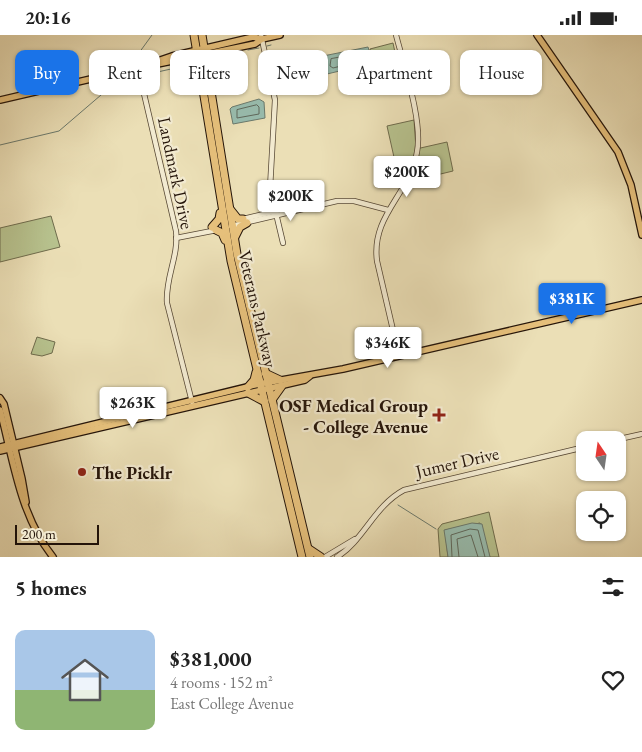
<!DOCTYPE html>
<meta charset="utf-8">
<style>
:root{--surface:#fff;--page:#f2f2f2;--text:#222;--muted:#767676;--accent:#1a73e8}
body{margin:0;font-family:"EB Garamond",serif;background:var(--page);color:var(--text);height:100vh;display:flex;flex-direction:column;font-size:19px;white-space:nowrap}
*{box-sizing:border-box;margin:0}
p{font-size:16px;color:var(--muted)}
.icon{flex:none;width:28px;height:28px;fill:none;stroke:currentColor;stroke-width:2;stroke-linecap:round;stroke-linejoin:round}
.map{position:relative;height:522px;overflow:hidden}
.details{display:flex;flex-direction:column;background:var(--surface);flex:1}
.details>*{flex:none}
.banner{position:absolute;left:15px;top:15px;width:612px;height:45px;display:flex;gap:10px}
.needle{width:32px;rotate:347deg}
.tools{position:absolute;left:576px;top:396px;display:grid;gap:10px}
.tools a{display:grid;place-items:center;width:50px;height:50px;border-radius:10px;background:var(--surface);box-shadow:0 1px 4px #0004;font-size:25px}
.scale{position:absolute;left:15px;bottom:12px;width:84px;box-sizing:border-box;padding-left:5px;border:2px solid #241409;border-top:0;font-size:14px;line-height:18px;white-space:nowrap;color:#241409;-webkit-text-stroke:4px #f2ead0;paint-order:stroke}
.price{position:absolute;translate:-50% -42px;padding:0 11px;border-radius:5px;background:#fff;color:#222;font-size:16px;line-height:32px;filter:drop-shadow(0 1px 2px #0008)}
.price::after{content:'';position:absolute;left:50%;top:30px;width:15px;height:11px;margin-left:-8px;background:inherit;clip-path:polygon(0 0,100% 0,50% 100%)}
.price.active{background:var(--accent);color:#fff}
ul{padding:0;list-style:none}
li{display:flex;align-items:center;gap:15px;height:125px;padding:0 15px}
li span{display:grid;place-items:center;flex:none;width:140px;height:100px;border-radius:10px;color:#555}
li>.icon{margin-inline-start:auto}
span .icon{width:60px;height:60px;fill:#fffc;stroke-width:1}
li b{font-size:21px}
h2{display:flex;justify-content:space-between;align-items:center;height:60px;padding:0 15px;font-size:21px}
.tag{padding:0 18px;border-radius:10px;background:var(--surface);box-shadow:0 1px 4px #0004;font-size:18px;line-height:45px}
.tag.active{background:var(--accent);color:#fff}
.status{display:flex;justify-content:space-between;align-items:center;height:35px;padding:0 25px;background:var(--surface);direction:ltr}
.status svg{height:14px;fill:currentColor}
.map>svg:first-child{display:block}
</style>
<div class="status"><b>20:16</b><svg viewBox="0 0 49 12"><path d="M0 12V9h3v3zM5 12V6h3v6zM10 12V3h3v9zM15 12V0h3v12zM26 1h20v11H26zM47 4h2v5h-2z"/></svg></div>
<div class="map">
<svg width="642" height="522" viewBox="0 0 642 522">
<rect width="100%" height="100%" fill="#ebdfb6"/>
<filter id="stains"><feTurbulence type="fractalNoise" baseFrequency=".004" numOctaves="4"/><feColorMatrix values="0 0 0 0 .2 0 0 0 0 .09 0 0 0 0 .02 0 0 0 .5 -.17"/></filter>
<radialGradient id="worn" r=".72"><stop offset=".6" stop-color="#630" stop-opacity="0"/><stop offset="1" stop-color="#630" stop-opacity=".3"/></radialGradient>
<g fill="#b7c28e" stroke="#6e6b4c">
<path d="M393 8 396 22 373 28 370 14Z"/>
<path d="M414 85 416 114 447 107 453 136 424 143 413 137 405 152 400 149 387 91Z"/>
<path d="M51 181 60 212 0 227V193Z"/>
<path d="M37 302 55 307 52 318 42 321 31 319Z"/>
<path d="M489 477 499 522H490L480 488 445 495 448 522H440L438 494 442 489Z"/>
</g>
<g fill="#98bdaf" stroke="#6a796d">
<path d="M368 12 373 28 327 39 323 21Z"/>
<path d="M259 64 264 67 265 83 233 89 230 74 232 72Z"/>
<path d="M472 488 482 489 490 522H448L444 495Z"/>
</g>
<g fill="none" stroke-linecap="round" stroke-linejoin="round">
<g stroke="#5e685c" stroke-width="1">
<path d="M363 18 366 20 365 25 333 33 330 31 331 24Z"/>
<path d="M257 70 259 72V79L237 83V75Z"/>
<path d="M452 522 451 500 470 494 478 495 485 522"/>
<path d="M459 522 457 504 471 500 478 522"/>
</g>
<g stroke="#6a796d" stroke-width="1">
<path d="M267 11 271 10"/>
<path d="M248 15 259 13"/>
<path d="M217 22 242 17"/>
<path d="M131 29 152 0"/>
<path d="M176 33 184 31 190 33 196 56"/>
<path d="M144 40 171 34"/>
<path d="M119 46 136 42"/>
<path d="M0 110 59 96 122 42"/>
<path d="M398 470 436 494"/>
</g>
<defs>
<g id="minor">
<path d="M261 0 275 65 270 153 283 208"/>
<path d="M396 0C404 31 423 87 417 117 410 159 371 180 377 226L399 321"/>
<path d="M138 33 176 196C179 221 165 243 167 268L192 367"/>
<path d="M243 184 285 174H299"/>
<path d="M231 191 337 166H354L388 175"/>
<path d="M176 203 217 195"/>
<path d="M615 405 642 399"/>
<path d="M325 522 355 504"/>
<path d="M337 522C364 505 374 471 404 455L585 412"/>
</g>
<g id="major">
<path d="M537 0 618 117 631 150 642 200"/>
<path d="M140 32 172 21 253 2 262 4"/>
<path d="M0 65 138 33 255 9 262 4 280 0"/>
<path d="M386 323 396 309"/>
<path d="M0 363 4 369 22 444 26 467"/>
<path d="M0 375C13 424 20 481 53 522"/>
<path d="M0 412 259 349 343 334 642 265"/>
<path d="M0 416 305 345 310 341"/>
</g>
<g id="highway">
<path d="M194 0 231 226 302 522"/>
<path d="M202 0 237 219 310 522"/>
<path d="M230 174 238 184H243"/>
<path d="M212 192 219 184 220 178"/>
<path d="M216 195 222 198 225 205"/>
<path d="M235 202 240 192 247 188"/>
<path d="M265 338 280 345"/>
<path d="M248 352 254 345 256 337"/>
<path d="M248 358 263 366"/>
<path d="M272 365 282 351"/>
<path d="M309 514 321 522"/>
</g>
</defs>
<use href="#minor" stroke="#564734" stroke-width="6"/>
<use href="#major" stroke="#241409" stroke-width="8"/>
<use href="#highway" stroke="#241409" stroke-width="9"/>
<use href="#minor" stroke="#f2ead0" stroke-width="4.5"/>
<use href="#major" stroke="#e6c07b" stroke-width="5.5"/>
<use href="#highway" stroke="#e6c07b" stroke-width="7"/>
</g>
<g fill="#8f2418" stroke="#f2ead0" stroke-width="2">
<path d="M436.5 372.5h5v5h5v5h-5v5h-5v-5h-5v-5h5z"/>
<circle cx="82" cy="437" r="5"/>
</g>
<g text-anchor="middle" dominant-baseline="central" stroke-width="4.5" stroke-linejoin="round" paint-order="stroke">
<g font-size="18" fill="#241409" stroke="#f2ead0">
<text transform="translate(176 138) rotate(78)">Landmark Drive</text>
<text transform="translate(258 274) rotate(77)">Veterans Parkway</text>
<text transform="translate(457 427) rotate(-13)">Jumer Drive</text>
</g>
<g font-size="18" font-weight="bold" fill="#241409" stroke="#f2ead0" text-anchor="end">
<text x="428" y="370">OSF Medical Group<tspan x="428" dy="21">- College Avenue</tspan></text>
<text x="92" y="437" text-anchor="start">The Picklr</text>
</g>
</g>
<rect width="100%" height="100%" filter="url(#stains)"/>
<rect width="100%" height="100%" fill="url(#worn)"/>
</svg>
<div class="tools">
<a><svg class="needle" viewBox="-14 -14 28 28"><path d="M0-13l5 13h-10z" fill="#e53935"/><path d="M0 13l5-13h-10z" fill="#767676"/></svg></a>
<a><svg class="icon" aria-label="locate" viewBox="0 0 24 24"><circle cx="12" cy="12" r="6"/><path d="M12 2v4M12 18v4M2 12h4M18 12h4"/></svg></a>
</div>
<div class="scale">200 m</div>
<b class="price" style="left:407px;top:163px">$200K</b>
<b class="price" style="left:291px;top:187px">$200K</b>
<b class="price active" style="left:572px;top:290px">$381K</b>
<b class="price" style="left:388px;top:334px">$346K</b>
<b class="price" style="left:133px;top:394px">$263K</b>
<div class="banner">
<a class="tag active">Buy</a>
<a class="tag">Rent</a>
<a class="tag">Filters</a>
<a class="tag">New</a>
<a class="tag">Apartment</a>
<a class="tag">House</a>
</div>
</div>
<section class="details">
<h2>5 homes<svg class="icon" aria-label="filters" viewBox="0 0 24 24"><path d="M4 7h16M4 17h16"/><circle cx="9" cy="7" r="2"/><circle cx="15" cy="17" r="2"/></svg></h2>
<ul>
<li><span style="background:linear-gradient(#a9c7e8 60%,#8fb573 0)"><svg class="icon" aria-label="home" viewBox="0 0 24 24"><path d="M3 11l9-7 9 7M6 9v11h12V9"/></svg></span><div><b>$381,000</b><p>4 rooms · 152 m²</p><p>East College Avenue</p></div><svg class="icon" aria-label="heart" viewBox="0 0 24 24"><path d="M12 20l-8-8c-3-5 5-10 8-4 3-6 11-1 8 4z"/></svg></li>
</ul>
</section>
